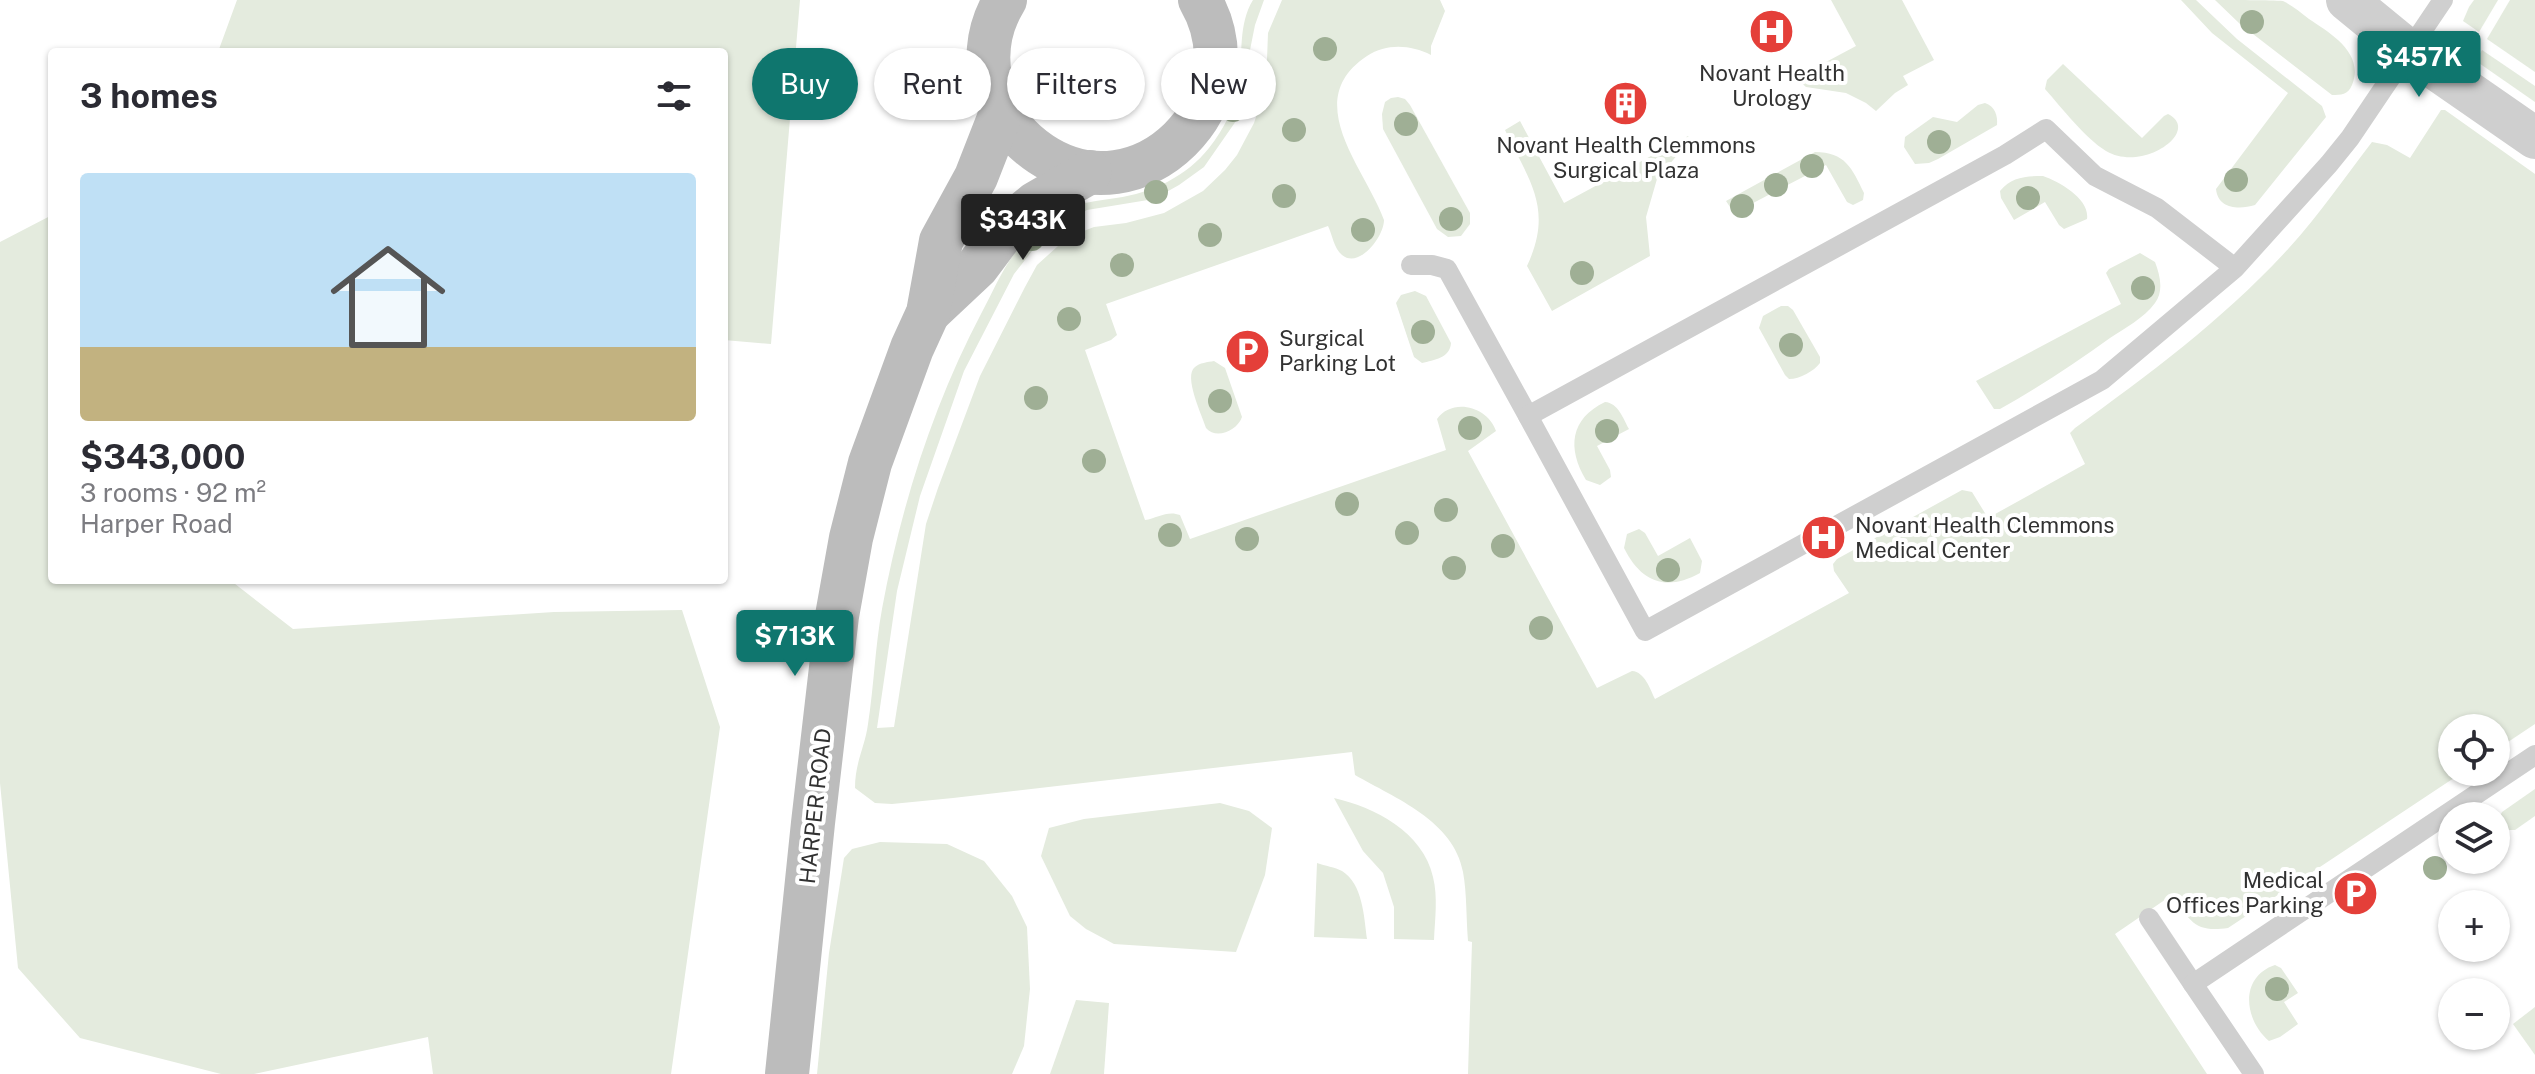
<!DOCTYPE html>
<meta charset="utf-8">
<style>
:root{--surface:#fff;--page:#f7f7f7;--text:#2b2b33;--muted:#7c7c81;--line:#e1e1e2;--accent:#0f766e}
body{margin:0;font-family:"Public Sans",sans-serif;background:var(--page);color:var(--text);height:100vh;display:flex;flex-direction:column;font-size:30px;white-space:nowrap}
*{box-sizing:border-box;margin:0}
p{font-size:26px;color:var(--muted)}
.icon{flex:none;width:44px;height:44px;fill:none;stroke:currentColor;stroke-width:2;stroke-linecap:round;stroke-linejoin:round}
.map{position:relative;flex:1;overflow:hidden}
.drawer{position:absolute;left:48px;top:48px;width:680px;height:536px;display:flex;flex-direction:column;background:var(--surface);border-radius:8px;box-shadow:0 2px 6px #0004}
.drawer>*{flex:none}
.banner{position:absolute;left:752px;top:48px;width:760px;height:72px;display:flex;gap:16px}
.fabs{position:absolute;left:2438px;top:714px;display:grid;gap:16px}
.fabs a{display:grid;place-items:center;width:72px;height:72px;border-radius:50%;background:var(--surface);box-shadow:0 2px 6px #0004;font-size:40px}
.price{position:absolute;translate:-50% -68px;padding:0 18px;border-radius:8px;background:var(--accent);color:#fff;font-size:26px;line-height:52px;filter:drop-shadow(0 2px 4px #0008)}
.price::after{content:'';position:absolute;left:50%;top:48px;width:24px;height:18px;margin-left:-12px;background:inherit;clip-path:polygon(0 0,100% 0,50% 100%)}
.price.active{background:#222;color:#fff}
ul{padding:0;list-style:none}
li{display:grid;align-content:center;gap:16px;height:424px;padding:0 32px}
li+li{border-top:2px solid var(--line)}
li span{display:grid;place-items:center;height:248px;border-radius:8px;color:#555}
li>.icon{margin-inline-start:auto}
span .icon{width:144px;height:144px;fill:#fffc;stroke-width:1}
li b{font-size:34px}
h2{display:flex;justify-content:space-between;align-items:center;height:96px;padding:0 32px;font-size:34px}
.chip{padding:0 28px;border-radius:36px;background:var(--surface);box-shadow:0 2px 6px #0004;font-size:28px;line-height:72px}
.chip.active{background:var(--accent);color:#fff}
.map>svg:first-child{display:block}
</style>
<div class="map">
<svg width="2535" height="1074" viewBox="0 0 2535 1074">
<rect width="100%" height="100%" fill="#fff"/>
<g fill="#e4ebde">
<path d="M237 0H800L771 344 724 340V52H218Z"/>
<path d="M1253 0H1264L1255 25 1249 55 1250 82 1236 121 1204 167 1179 185 1154 199 1087 210 1060 225 1043 237 1014 274 964 371 920 496 897 591 877 728 894 727 926 524 938 488 980 376 1025 287 1037 265 1068 237 1094 227 1126 223 1164 213 1203 191 1225 170 1237 155 1254 123 1266 86 1268 33 1282 0H1440L1445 11 1431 46V55C1411 45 1387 43 1367 56 1299 101 1366 169 1384 220 1384 237 1359 269 1342 255 1334 249 1332 234 1328 226L1106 304 1117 335 1111 340 1085 350 1145 520C1157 518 1168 510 1180 515L1190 539 1446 450 1437 419C1453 397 1488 407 1496 431L1468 451 1597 688 1632 671C1645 672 1650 689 1655 699L1849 593 1834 571 1833 564 1837 559 1962 490 1972 492 1988 518 2085 464 2070 433 2075 428C2151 373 2225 318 2289 248 2319 215 2345 177 2372 142L2387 145 2410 158 2441 110H2445L2535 174V724L2496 750V728H2452V772H2463L2228 928C2195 933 2190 921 2172 895L2115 934 2207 1074H1468L1472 942 1468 941C1466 918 1467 894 1463 872 1454 821 1395 798 1355 775L1352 752 953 798 892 804 875 803 855 788C855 762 865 747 868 724 874 686 875 647 882 609 901 506 933 405 982 312 997 284 1009 253 1034 231 1042 224 1053 215 1063 210 1080 202 1098 201 1116 198 1152 193 1187 176 1209 148 1224 129 1236 106 1239 82 1243 55 1238 24 1253 0Z"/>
<path d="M1831 0H1902L1934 60 1903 76 1908 85 1895 93 1876 111 1866 103 1846 93 1806 87 1796 78 1856 46Z"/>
<path d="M2181 0H2196L2237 39 2322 106 2326 117 2255 205C2239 210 2218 209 2216 189L2288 93 2212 33Z"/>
<path d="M2215 0C2229 0 2272 0 2283 1 2292 5 2301 13 2309 19 2330 33 2365 53 2352 85 2348 95 2341 95 2332 95L2240 24Z"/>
<path d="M2474 0H2498L2479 32 2463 21 2469 7Z"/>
<path d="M2510 0H2535V72L2487 39Z"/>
<path d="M2482 50 2535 86V102L2476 61Z"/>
<path d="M2063 64 2142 138 2164 116 2168 114C2202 131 2143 173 2106 151 2085 138 2062 108 2045 89L2047 80Z"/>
<path d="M1398 97 1405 99 1410 105 1470 213V224L1461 236 1448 237 1437 229 1383 129 1382 114 1385 102 1391 98Z"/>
<path d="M1985 103C1995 106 1998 116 1997 125L1938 159 1929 163 1915 164 1904 147 1905 137 1933 117 1957 122 1978 105Z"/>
<path d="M1520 121 1564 203 1688 136 1690 140 1657 179 1646 217 1650 256 1552 311 1527 266C1554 208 1529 181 1505 130Z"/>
<path d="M1815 152C1845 152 1852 168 1864 193L1863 200 1853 205 1847 202 1826 165 1734 213 1726 201Z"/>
<path d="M2043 176C2060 182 2090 199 2087 219L2064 229 2059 225 2045 202 2014 220 2001 198 2000 191C2011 177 2026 176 2043 176Z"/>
<path d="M52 215V580H230L293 629 554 612 682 610 720 727 671 1074H433L428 1037 254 1074H221L80 1038 18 968 0 783V242Z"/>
<path d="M2140 253 2155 262C2160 275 2164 291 2155 303 2144 318 2125 328 2110 338 2075 363 2038 388 2000 409H1994L1976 381 2121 304 2106 273 2109 269Z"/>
<path d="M1415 291 1426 296 1451 343C1450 358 1434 360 1422 363L1414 357 1396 303 1401 295Z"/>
<path d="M1781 306H1788L1793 310 1820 357V363C1814 371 1800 379 1789 379L1785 375 1759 328 1763 316Z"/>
<path d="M1214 361 1225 368 1242 417C1237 431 1216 440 1206 428 1202 415 1183 376 1195 367 1199 363 1208 362 1214 361Z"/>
<path d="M1605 402C1618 403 1623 418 1629 429L1597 446 1610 470 1611 477 1600 485 1586 480C1567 448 1570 419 1605 402Z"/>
<path d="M1639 529 1645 533 1658 556 1690 538 1702 561 1700 573C1666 592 1641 582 1624 548L1627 534Z"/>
<path d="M2535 789V816L2515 830H2508L2502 825 2499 818 2502 812Z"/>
<path d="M1334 798C1374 807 1423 832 1433 877 1438 897 1435 919 1434 940L1394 939V907L1383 873 1363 851Z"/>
<path d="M1220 803 1249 811 1272 828 1265 875 1236 952 1114 944 1086 929 1070 916 1041 856 1049 828 1084 819Z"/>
<path d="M880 842 947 844 984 861 1012 896 1027 927 1030 989 1024 1046 1012 1074H817L829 953 844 858 852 849Z"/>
<path d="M1317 863C1325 866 1335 867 1342 871 1363 884 1364 917 1367 939L1314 937Z"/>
<path d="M2275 965 2281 968 2298 993 2284 1002 2298 1024 2280 1037 2269 1041C2244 1020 2239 977 2275 965Z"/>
<path d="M1076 1000 1109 1003 1104 1074H1050Z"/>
<path d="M2535 1007V1055L2513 1024Z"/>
</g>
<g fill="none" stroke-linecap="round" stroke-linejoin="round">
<g stroke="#cfcfcf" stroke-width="20">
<path d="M1411 265H1432L1447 269 1528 416"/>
<path d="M2235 268 2157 208 2095 176 2046 129 2005 155 1528 416 1645 631 2102 380 2235 268 2329 164 2350 138 2443 0"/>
<path d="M2149 918 2193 984"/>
<path d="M2254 1074 2193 984 2535 755"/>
</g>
<path stroke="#cfcfcf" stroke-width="42" d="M2347 0 2408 50 2535 138"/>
<g stroke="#bcbcbc" stroke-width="44">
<path d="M1005 0C986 31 984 66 996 99 1005 123 1020 140 1041 154 1140 220 1259 101 1200 0"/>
<path d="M928 313 977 267 1007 227 1036 203 1090 172"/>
<path d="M787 1074 813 823 837 616 851 538 870 463 912 348 928 313 941 241 976 177 1001 113"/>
</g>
</g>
<g fill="#9faf95">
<circle cx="2252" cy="22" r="12"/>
<circle cx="1325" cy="49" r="12"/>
<circle cx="1233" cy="110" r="12"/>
<circle cx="1406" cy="124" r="12"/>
<circle cx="1294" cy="130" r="12"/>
<circle cx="1939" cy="142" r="12"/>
<circle cx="1812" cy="166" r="12"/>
<circle cx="2236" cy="180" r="12"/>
<circle cx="1776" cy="185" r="12"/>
<circle cx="1156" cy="192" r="12"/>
<circle cx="1284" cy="196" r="12"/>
<circle cx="2028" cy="198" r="12"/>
<circle cx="1742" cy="206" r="12"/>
<circle cx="1451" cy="219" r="12"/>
<circle cx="1363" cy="230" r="12"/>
<circle cx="1210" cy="235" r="12"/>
<circle cx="1032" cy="239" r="12"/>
<circle cx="1122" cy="265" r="12"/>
<circle cx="1582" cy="273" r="12"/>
<circle cx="2143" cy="288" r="12"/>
<circle cx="1069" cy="319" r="12"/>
<circle cx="1423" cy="332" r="12"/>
<circle cx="1791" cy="345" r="12"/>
<circle cx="1036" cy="398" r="12"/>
<circle cx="1220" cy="401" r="12"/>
<circle cx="1470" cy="428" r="12"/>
<circle cx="1607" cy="431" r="12"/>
<circle cx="1094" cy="461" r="12"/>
<circle cx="1347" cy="504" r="12"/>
<circle cx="1446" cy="510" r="12"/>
<circle cx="1407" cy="533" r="12"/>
<circle cx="1170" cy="535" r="12"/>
<circle cx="1247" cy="539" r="12"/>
<circle cx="1503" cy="546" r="12"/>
<circle cx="1454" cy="568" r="12"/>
<circle cx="1668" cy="570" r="12"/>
<circle cx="1541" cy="628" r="12"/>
<circle cx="2435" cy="868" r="12"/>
<circle cx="2277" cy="989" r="12"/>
</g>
<defs>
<symbol id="hospital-disc" viewBox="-11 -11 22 22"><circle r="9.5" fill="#e43f39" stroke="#fff"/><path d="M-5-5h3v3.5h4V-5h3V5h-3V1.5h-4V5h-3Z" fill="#fff"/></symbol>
<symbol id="building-disc" viewBox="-11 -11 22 22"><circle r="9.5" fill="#e43f39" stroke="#fff"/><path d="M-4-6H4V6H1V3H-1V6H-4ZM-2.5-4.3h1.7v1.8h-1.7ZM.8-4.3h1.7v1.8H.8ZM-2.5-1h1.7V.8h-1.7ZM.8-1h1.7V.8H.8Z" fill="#fff"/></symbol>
<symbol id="parking-disc" viewBox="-11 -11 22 22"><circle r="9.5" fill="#e43f39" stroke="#fff"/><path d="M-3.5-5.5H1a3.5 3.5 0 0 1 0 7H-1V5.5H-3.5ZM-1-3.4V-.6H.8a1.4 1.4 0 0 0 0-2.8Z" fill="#fff"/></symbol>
</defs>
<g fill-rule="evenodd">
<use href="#hospital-disc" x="1746" y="6" width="51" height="51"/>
<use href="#building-disc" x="1600" y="78" width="51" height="51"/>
<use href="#parking-disc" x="1222" y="326" width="51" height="51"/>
<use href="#hospital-disc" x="1798" y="512" width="51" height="51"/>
<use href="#parking-disc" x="2330" y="868" width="51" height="51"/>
</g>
<g text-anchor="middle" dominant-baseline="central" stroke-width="8" stroke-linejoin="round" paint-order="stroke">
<g font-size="22" fill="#323232" stroke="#fff">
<text x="1772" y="73">Novant Health<tspan x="1772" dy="25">Urology</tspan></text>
<text x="1626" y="145">Novant Health Clemmons<tspan x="1626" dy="25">Surgical Plaza</tspan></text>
<text x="1279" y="338" text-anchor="start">Surgical<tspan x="1279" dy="25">Parking Lot</tspan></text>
<text x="1855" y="525" text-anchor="start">Novant Health Clemmons<tspan x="1855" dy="25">Medical Center</tspan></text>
<text x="2324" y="880" text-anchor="end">Medical<tspan x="2324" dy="25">Offices Parking</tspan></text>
</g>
<g font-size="22" fill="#323232" stroke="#fff">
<text transform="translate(815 806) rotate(-84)">HARPER ROAD</text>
</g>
</g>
</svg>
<div class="fabs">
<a><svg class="icon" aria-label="locate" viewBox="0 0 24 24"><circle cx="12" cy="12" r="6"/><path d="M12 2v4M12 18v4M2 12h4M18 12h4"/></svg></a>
<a><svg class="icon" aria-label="layers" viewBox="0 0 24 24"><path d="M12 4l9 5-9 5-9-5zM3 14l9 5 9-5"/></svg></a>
<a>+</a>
<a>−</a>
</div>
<b class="price" style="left:2419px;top:99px">$457K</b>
<b class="price active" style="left:1023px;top:262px">$343K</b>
<b class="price" style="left:795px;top:678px">$713K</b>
<div class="banner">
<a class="chip active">Buy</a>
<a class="chip">Rent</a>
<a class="chip">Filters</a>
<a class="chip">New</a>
</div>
<section class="drawer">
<h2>3 homes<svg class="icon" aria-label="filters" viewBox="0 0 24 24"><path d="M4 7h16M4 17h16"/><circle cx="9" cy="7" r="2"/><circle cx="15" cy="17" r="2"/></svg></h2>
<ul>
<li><span style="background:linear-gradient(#bfe0f5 70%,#c2b280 0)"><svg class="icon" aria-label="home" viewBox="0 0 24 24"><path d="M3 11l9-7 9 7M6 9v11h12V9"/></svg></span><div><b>$343,000</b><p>3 rooms · 92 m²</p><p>Harper Road</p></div></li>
</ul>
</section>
</div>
